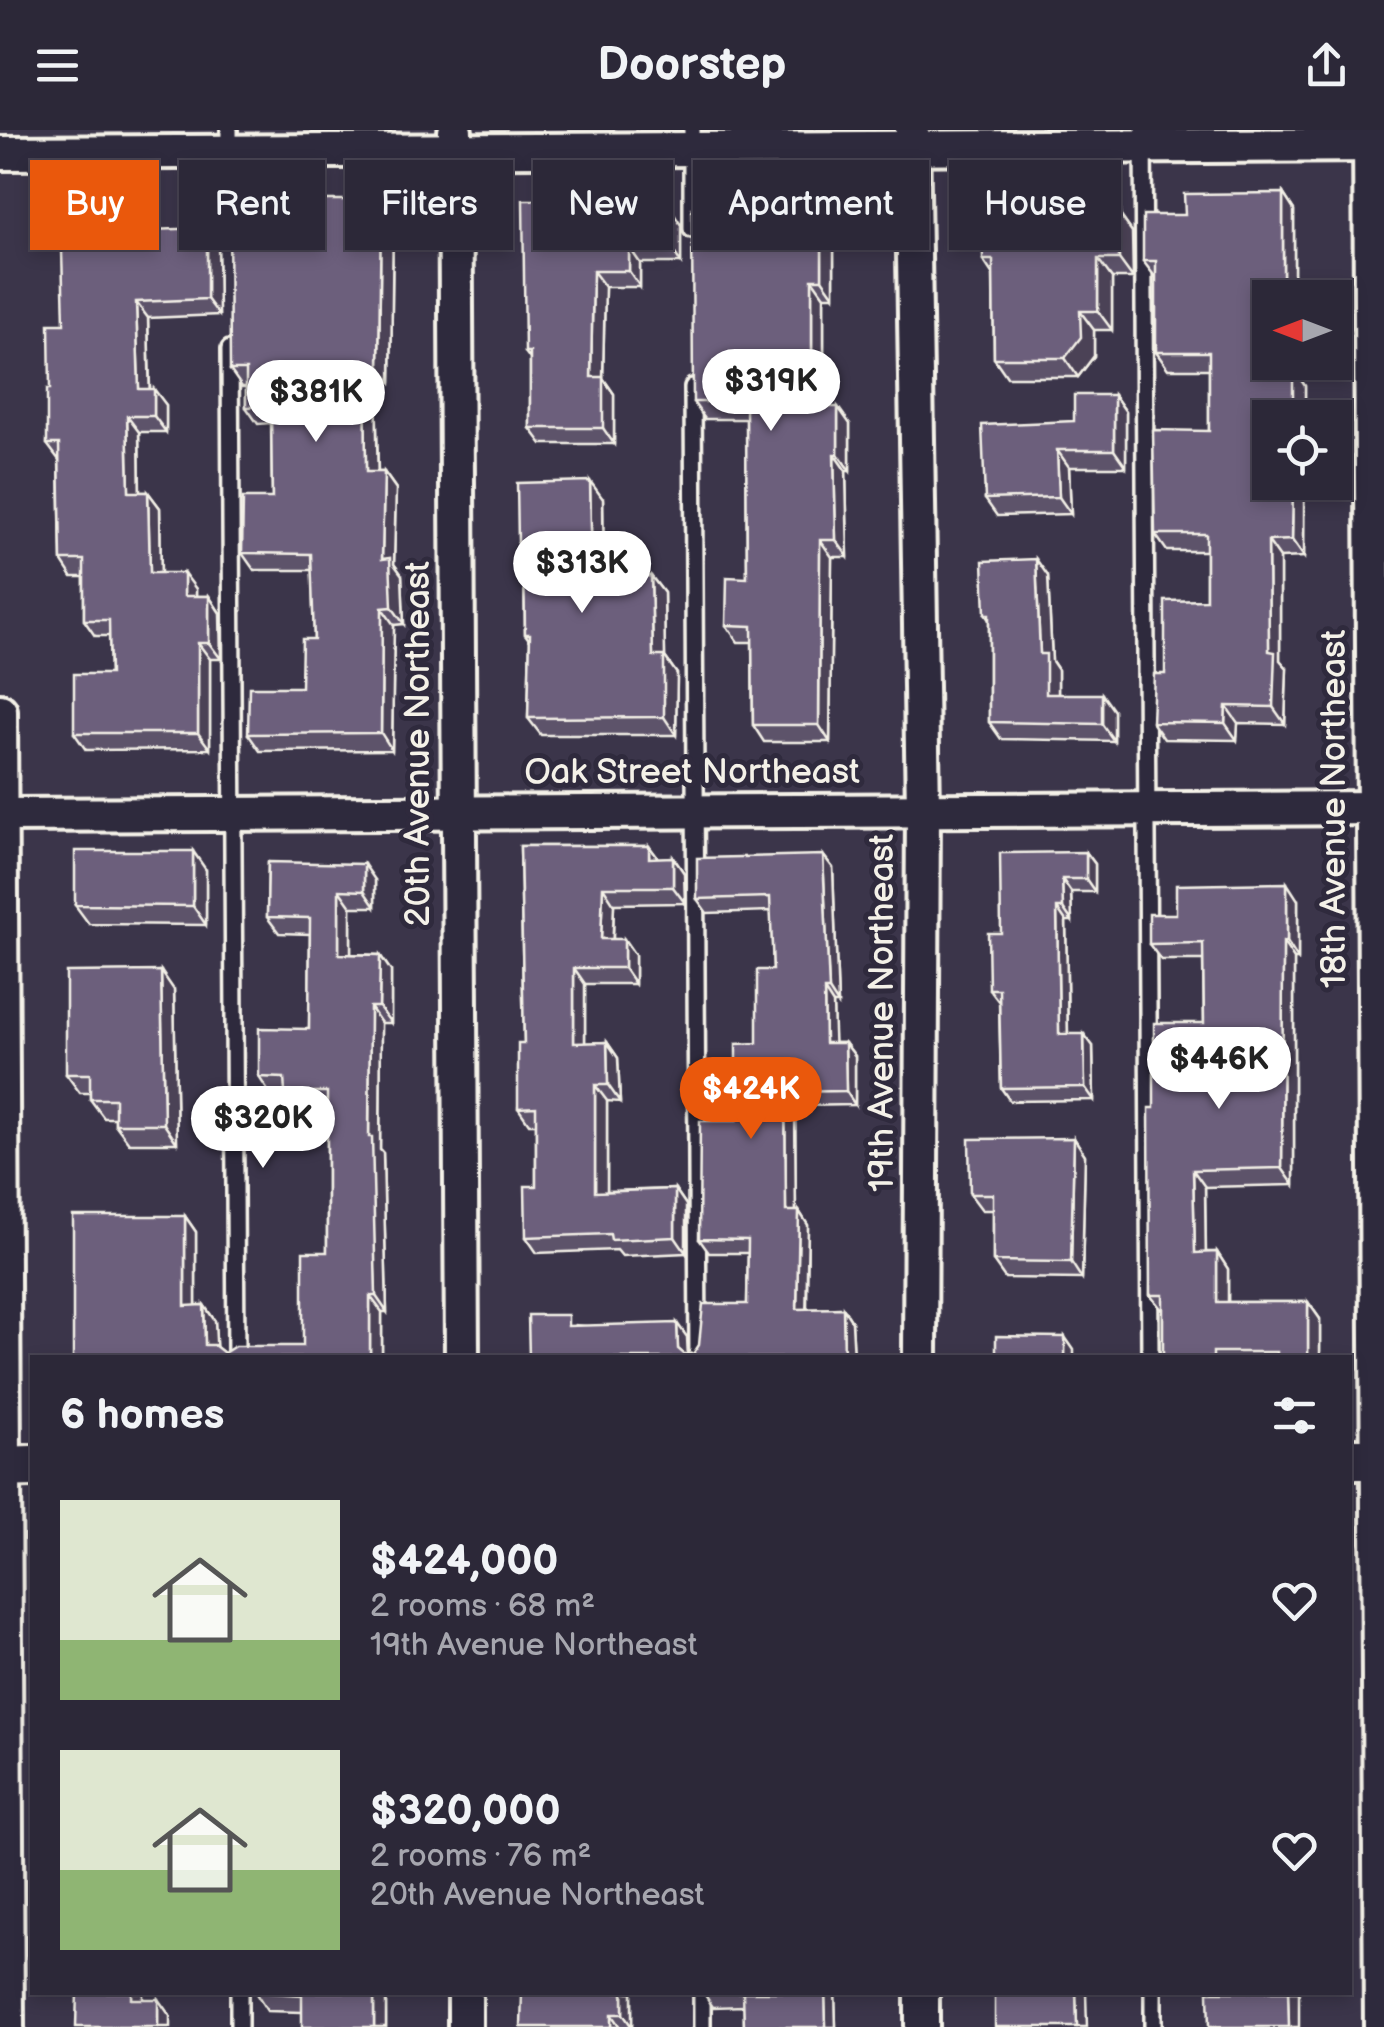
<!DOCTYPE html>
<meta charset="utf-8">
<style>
:root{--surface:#2c2838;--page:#343040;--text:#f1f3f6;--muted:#a6a6ae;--line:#484453;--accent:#ea580c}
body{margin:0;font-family:"Balsamiq Sans",sans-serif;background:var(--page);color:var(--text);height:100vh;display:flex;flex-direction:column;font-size:38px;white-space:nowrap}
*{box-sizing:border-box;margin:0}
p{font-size:32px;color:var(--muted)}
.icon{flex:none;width:55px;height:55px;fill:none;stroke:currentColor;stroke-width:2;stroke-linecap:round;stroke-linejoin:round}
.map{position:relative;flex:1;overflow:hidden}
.drawer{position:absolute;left:30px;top:1225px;width:1322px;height:640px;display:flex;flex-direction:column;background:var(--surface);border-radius:0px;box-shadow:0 5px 15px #0003,0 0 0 2px var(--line)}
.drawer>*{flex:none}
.hud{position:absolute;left:30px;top:30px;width:1325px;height:90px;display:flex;gap:20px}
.needle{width:65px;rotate:270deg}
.tools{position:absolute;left:1252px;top:150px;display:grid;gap:20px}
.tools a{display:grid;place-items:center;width:100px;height:100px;border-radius:0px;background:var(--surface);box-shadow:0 5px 15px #0003,0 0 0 2px var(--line);font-size:50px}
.price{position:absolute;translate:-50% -85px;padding:0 22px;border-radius:35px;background:#fff;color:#222;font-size:32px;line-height:65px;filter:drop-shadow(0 2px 5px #0008)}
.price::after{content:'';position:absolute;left:50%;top:60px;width:30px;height:22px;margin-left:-15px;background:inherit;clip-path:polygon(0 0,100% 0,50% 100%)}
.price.current{background:var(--accent);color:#fff}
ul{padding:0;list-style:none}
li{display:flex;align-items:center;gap:30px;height:250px;padding:0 30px}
li span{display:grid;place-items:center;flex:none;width:280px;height:200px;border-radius:0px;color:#555}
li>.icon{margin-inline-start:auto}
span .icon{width:120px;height:120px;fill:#fffc;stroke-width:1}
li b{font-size:42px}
h2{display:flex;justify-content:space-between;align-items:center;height:120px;padding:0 30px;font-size:42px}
.chip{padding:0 35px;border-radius:0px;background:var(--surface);box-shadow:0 5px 15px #0003,0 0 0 2px var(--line);font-size:35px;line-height:90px}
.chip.current{background:var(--accent);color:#fff}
header{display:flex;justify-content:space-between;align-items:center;height:130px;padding:0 30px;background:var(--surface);font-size:45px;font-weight:600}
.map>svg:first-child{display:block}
</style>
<header><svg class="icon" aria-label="menu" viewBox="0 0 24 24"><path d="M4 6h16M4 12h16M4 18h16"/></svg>Doorstep<svg class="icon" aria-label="share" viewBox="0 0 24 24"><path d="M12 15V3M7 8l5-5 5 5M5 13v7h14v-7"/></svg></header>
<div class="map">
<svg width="1384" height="1897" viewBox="0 0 1384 1897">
<rect width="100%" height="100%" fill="#3b354a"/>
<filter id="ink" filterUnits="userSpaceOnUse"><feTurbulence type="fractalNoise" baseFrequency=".01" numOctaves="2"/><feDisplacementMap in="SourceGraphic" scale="20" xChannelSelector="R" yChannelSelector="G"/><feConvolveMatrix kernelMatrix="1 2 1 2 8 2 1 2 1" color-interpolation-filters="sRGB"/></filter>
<g filter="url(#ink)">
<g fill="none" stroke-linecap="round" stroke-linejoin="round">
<defs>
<g id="service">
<path d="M229 0V96"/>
<path d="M692 0V99"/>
<path d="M1143 0 1150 1228"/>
<path d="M230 219 236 1228"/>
<path d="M693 257 698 1228"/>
<path d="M239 1862V1897"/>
<path d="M702 1862V1897"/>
<path d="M1153 1862V1897"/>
</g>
<g id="minor">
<path d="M912 0 923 680 920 1228"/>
<path d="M1370 0 1381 1897"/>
<path d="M455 2 462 1228"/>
<path d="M0 23 1384 15"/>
<path d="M0 581 7 1897"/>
<path d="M0 685 1384 678"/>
<path d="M465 1862V1897"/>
<path d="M922 1862V1897"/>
</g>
<g id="tertiary">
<path d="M1350 1329H1384"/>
<path d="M0 1337 32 1336"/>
</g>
</defs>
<use href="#service" stroke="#f4f1e8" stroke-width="22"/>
<use href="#minor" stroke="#f4f1e8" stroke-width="40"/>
<use href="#tertiary" stroke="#f4f1e8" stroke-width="48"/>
<use href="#service" stroke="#2f2a3d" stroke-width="15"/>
<use href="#minor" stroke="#2f2a3d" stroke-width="32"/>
<use href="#tertiary" stroke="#2f2a3d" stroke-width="40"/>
</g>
<g fill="#5d526b" stroke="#f4f1e8" stroke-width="2.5">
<path d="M1107 59 1120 78V85L1132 102 1133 148H1112V200H1094V226L1078 247H1007L994 228 993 145 983 130Z"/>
<path d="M1283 63 1294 80V240L1305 256 1304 427 1280 428V530L1287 538 1285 594 1238 593 1237 610 1164 609 1152 592 1165 544 1206 470V421H1167L1155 404 1209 301V239H1168L1156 222V148L1143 131 1185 85Z"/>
<path d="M655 70 661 78 681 95V133H640V157H605L603 248 614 264V314H542L530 298V229L525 222Z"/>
<path d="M393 87 391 252H376L378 342H384L396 359 394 434 402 445 404 494 394 495 392 620 260 621 248 604 301 557 314 509 312 440H254L242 423 272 368 271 293 258 294 246 277V257H242L230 240Z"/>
<path d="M834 94V166H824V266L827 270V277L850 294V341H846L848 427H832L830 612H764L753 595 752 512H738L726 495 747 448 746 289H705L693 272Z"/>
<path d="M218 114 219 185 148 188 150 259 166 275V302H139L140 362H148L160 378 161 443 196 459V466H209L220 483 221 529H210V619L86 620 74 603 110 544 109 506H95L84 490V447H72L61 430 59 330 47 314 50 259 64 194 151 118Z"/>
<path d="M1114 265 1126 282V337H1069L1071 384 997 386 985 369 1074 291Z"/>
<path d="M603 369 604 446H651L664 463 665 527 677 544 676 605H541L528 588 530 511 525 504 524 422 518 413Z"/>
<path d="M1048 446 1052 531 1058 540V564L1114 581V611L1001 609 989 592V490L985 484Z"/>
<path d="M520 716H649L658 728 673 727 684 743 685 773 614 774 613 809 635 825V854H585V913L607 912 618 928 620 972 607 971V1061L675 1059 686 1075V1123L622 1126 617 1120 537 1123 526 1107 536 1056V994H529L518 978 524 913Z"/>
<path d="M1086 722 1095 734V762H1071L1072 791H1066L1068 904 1093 916 1094 970 1010 971 1001 958 999 872 989 859 1001 803Z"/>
<path d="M823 725 833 738 838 874H833L834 913H845L855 926V975L795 976 796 1081H799L808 1095 807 1179 843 1178 852 1192 854 1228H529L575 1195 687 1207V1224H693L747 1174 748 1123H709L699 1109 736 991 757 913 773 840 771 781 707 783 697 769Z"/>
<path d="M268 732 375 750V777H351V824L380 825 391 841V893H381L380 1020 383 1023 387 1182H382V1228H73L185 1086 196 1102V1175H204L215 1191 216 1217 224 1223 303 1216 327 1122V978H297L287 964H270L259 947 309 899 310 804 279 803 267 787Z"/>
<path d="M206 740V795L89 794 75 775Z"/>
<path d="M1298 770V829H1294V1055L1205 1057 1206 1122H1217L1228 1139V1172H1308L1320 1189V1228H1163V1181L1150 1165 1154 978 1204 893 1203 830H1161L1149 814 1176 784Z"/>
<path d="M174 860 177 1013H129L115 994V988H104L90 969V963H80L66 944Z"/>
<path d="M1074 1008 1085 1025 1082 1149 1005 1148 993 1131V1080H982L970 1064Z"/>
<path d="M255 1862H386V1897L302 1882 267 1881Z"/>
<path d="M632 1862V1897H521Z"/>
<path d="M703 1862H835L836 1897H744V1876L713 1877Z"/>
</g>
<g fill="#4c4257" stroke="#f4f1e8" stroke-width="2.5">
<path d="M1107 59 1120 78V85L1132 102 1133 148 1119 129 1107 83Z"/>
<path d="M1283 63 1294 80V168H1283Z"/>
<path d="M381 70 393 87 391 252 379 235Z"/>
<path d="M822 77 834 94V166L822 149Z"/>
<path d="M670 78 681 95V133L670 116Z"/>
<path d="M207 98 218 114 219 185 207 169Z"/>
<path d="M629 117 640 133V157L629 141Z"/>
<path d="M1098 129 1112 148V200L1098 181Z"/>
<path d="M593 141 605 157 603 248 614 264V314L603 298 591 247Z"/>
<path d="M812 149 824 166V266L827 270V294L815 277 812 253Z"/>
<path d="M136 172 148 188 150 275 139 259Z"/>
<path d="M1080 181 1094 200V226L1078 247 1065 228Z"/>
<path d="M1283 232H1294V240L1305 256V288H1293Z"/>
<path d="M365 236 376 252 378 359 366 342Z"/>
<path d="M154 259 166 275V302L154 286Z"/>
<path d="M1114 265 1126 282V337L1114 320Z"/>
<path d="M838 277 850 294V341L838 324Z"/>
<path d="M127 286 139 302 140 378 129 362Z"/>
<path d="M1057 320 1069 337 1071 384 1059 367Z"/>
<path d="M834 324 846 341 848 427 836 410Z"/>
<path d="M384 342 396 359 394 434 402 445 404 494 392 477 382 429Z"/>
<path d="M590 351 603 369 604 464 592 447Z"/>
<path d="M1293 352H1304V427L1292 410Z"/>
<path d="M148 362 160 378 161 459 150 443Z"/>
<path d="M820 410 832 427 830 612 819 595Z"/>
<path d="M1268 411 1280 428V530L1287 538 1285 594 1273 577 1269 521Z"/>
<path d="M1036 429 1048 446 1052 531 1058 540V581L1046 564 1040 524Z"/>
<path d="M184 443 196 459V483L184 466Z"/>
<path d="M651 446 664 463 665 527 677 544 676 605 664 587 653 526Z"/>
<path d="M209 466 220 483 221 529 209 513Z"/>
<path d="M382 478 394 495 392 620 381 603Z"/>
<path d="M198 513 210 529V619L198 603Z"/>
<path d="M1102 564 1114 581V611L1102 594Z"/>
<path d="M1226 576 1238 593 1237 610 1225 593Z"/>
<path d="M649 716 661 732 649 728Z"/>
<path d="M193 721 206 740V795L193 776Z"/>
<path d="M1086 722 1095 734V762L1086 749Z"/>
<path d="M823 725 833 738 838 874 829 860Z"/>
<path d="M673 727 684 743 685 773 673 757Z"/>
<path d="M364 734 375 750V777L364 761Z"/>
<path d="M1062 749 1071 762 1072 791 1063 778Z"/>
<path d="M1287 753 1298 770V829L1287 812Z"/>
<path d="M603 757 614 774 612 825 601 809Z"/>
<path d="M339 760 351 777V840L339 824Z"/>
<path d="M1057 778 1066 791 1068 917 1059 904Z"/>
<path d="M624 809 635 825V854L624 838Z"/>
<path d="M1283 812 1294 829V1055L1282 1038Z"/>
<path d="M380 825 391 841V893L379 877Z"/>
<path d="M574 838 585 854V929L574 913Z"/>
<path d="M161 841 174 860 177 1013 164 994Z"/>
<path d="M824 860 833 874 835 927 825 913Z"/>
<path d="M370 877 381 893 380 1020 383 1023 387 1182 376 1166 369 1007Z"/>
<path d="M1084 904 1093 916 1094 970 1085 957Z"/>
<path d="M607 912 618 928 620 972 608 955Z"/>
<path d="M845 913 855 926V975L846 961Z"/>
<path d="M595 955 607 971V1078L595 1062Z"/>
<path d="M785 962 795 976 796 1095 786 1081Z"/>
<path d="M1074 1008 1085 1025 1082 1149 1071 1132Z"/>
<path d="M1193 1040 1205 1057 1206 1139 1195 1123Z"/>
<path d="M675 1059 686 1075V1123L675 1107Z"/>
<path d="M799 1081 808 1095 806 1193 797 1179Z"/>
<path d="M185 1086 196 1102V1192L185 1176Z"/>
<path d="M1217 1122 1228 1139V1189L1217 1172Z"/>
<path d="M370 1166 382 1182V1228H370Z"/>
<path d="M1308 1172 1320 1189V1228H1308Z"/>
<path d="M204 1175 215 1191 217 1228 205 1215Z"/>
<path d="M843 1178 852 1192 854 1228H844Z"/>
<path d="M677 1193 687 1207 688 1228 678 1219Z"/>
<path d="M1065 1207 1074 1220V1228H1065Z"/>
<path d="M131 1862H143V1886L131 1869Z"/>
<rect x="374" y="1862" width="12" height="35"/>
<path d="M623 1862H632V1897L623 1884Z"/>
<path d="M825 1862H835L836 1897H826Z"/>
<path d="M1076 1862H1086L1087 1897H1077Z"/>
<path d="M1288 1862H1299V1897H1289Z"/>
<path d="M158 1869 170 1886V1897H158Z"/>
<path d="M611 1884 620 1897H611Z"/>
</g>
<g fill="#6c5f7c" stroke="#f4f1e8" stroke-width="2.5">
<path d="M1107 59V83H1119V129H1098V181H1080L1081 207 1065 228H994L993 130H983L982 61Z"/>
<path d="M1283 63V168H1270V232H1283V239H1293V288H1270V352H1293L1292 410 1268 411 1269 521 1275 522 1273 577 1226 576 1225 593 1152 592 1154 544H1165V471L1206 470V404H1155L1153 300 1209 301V222H1156V131H1143V85H1185L1184 64Z"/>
<path d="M320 70H381L379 235 365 236 366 342H384L382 429 390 428 392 477 382 478 381 603 248 604 249 557H301L302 509H314L311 424 242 423 243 368H272L271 276 246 277V240H230L229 78H320Z"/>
<path d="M523 70H655V78H670V116L629 117V141H593L591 247H603V298H530V222H525Z"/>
<path d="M822 77V149H812V253H815V277H838V324H834L836 410H820L819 595H753L752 496 726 495 727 447 747 448 746 272H693L692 78Z"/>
<path d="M207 98V169L136 172 139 259H154V286H127L129 362H148L150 443H184V466H209V513H198V603H74V544H110L109 490H84V430H61L59 314H47V259H50L49 194H64L62 120 151 118 150 100Z"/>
<path d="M1074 265H1114V320H1057L1059 367 985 369 982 295 1074 291Z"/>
<path d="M590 351 592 447 651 446 653 526H664V587L528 588 530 504H525L524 413H518L517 353Z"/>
<path d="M1036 429 1040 524H1046V564H1102V594L989 592V484H985L983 431Z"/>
<path d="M520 716H649V728L673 727V757H603L601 809H624V838H574V913L607 912 608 955H595V1062L675 1059V1107L611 1110 610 1104 526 1107 525 1056H536V977L518 978V913H524Z"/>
<path d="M75 721H193V776L75 775Z"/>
<path d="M1086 722V749H1062L1063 778H1057L1059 904H1084L1085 957 1001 958 999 859H989L988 803H1001L1000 723Z"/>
<path d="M823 725 829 860H824L825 913H845L846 961 785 962 786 1081H799L797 1179 843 1178 844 1228H529L528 1185H568V1196L677 1193 678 1219 684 1224H693L699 1215 703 1174H747L748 1110 699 1109 700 991H736V914L757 913V840H773L770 767 697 769V728Z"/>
<path d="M268 732 364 734V761L339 760V824L380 825 379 877H370L369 1007H372L376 1166H370V1228H73V1086H185V1176L204 1175 205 1215H214L224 1223 235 1216H303V1122H327V962H285L284 948 259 947V898L309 899 310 788 267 787Z"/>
<path d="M1287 753V812H1283L1282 1038 1193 1040 1195 1123 1217 1122V1172H1308V1228H1277V1222H1213V1228H1163V1165H1150L1149 978H1154V893H1204L1203 813 1149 814V784H1176V755Z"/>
<path d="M161 841 164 994H115V969H90V944H66V842Z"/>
<path d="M1074 1008 1071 1132 993 1131V1064H970L969 1009Z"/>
<path d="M996 1206 1065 1207V1228H996Z"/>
<path d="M77 1862H131V1869H158V1897H76Z"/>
<path d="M255 1862H374V1897H302V1865Z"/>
<path d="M522 1862H623V1884H611V1897H521Z"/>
<path d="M743 1862H825L826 1897H744Z"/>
<path d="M995 1862H1076L1077 1897H995Z"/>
<path d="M1208 1862H1288L1289 1897H1209Z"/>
</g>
</g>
<g text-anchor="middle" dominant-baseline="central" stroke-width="10" stroke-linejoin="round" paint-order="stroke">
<g font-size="35" fill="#f4f1e8" stroke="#2f2a3d">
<text transform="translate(418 614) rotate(-90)">20th Avenue Northeast</text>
<text x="692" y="642">Oak Street Northeast</text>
<text transform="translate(1334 679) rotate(-90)">18th Avenue Northeast</text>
<text transform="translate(882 883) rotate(-90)">19th Avenue Northeast</text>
</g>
</g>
</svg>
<div class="tools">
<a><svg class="needle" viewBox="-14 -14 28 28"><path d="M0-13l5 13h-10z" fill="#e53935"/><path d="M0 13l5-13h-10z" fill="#a6a6ae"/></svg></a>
<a><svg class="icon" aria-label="locate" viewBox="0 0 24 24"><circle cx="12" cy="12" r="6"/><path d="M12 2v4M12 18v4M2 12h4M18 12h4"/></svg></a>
</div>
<b class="price" style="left:771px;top:304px">$319K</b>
<b class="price" style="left:316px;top:315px">$381K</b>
<b class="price" style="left:582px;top:486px">$313K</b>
<b class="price" style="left:1219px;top:982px">$446K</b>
<b class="price current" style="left:751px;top:1012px">$424K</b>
<b class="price" style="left:263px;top:1041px">$320K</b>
<div class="hud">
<a class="chip current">Buy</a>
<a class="chip">Rent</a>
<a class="chip">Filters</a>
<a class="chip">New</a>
<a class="chip">Apartment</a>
<a class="chip">House</a>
</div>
<section class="drawer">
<h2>6 homes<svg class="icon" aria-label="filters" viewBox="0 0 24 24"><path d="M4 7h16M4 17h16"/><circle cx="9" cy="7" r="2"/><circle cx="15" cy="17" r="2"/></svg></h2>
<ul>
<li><span style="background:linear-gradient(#dfe7d0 70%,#8fb573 0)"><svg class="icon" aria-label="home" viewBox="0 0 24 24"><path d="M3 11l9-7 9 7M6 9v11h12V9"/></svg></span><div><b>$424,000</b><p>2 rooms · 68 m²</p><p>19th Avenue Northeast</p></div><svg class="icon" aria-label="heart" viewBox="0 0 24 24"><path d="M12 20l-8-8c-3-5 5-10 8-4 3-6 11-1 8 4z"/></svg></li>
<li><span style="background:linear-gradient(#dfe7d0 60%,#8fb573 0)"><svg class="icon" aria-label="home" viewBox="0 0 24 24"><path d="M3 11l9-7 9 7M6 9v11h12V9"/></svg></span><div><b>$320,000</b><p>2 rooms · 76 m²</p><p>20th Avenue Northeast</p></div><svg class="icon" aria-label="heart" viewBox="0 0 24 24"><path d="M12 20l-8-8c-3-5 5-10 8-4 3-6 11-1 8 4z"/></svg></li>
</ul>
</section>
</div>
